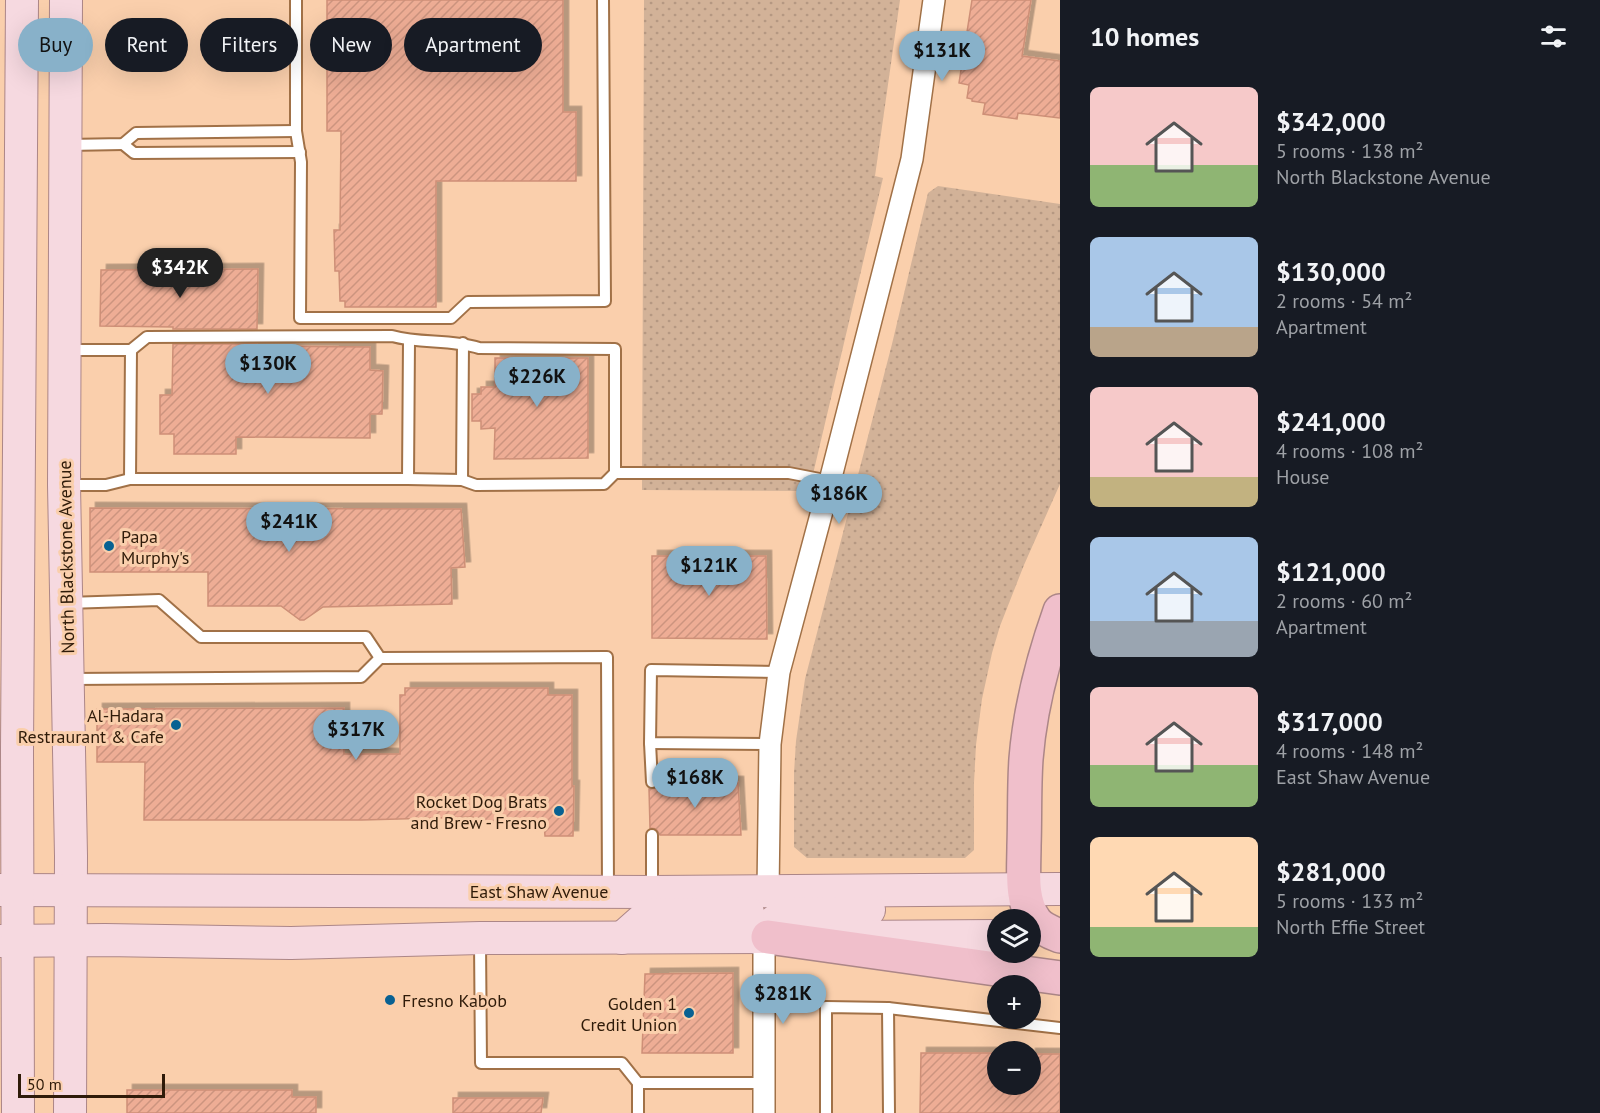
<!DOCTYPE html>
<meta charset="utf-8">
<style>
:root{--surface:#171b24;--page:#20242c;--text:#f1f3f6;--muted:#9ea1a6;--accent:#88b1c9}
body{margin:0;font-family:"PT Sans",sans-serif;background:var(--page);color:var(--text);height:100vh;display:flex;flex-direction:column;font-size:22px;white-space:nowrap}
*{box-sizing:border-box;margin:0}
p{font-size:20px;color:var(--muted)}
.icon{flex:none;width:33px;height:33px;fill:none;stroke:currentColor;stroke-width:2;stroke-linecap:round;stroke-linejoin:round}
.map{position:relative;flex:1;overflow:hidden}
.details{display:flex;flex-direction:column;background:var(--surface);width:540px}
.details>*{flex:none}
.hud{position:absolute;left:18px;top:18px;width:570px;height:54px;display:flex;gap:12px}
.controls{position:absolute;left:987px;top:909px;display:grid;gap:12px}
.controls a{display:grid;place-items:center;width:54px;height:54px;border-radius:50%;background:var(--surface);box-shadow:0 6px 24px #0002;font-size:30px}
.scale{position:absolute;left:18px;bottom:15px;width:147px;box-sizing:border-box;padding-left:6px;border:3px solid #2f1b09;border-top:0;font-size:16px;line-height:21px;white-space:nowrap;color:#2f1b09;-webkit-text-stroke:4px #facfac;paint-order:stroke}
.price{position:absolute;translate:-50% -51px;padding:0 14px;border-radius:21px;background:var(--accent);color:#111;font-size:20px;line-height:39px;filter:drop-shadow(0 2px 3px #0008)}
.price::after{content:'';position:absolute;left:50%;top:36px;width:18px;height:14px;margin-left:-9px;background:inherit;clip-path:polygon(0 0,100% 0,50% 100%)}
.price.selected{background:#222;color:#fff}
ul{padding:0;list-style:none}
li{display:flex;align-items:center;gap:18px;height:150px;padding:0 30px}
li span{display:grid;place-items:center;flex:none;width:168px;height:120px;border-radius:9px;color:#555}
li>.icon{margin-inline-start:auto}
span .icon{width:72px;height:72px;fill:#fffc;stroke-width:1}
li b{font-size:26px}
h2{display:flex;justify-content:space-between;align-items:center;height:72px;padding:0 30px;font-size:26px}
.chip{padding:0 21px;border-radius:27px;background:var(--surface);box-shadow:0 6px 24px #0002;font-size:21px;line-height:54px}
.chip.selected{background:var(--accent);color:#111}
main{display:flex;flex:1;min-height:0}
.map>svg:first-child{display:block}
</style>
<main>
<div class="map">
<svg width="1060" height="1113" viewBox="0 0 1060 1113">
<defs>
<pattern id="grass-dots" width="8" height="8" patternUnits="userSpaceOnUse" patternTransform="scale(1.5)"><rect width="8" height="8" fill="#d2b298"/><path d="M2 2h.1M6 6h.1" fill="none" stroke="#b59882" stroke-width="1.8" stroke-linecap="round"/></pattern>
<pattern id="building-hatch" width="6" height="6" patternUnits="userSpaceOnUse" patternTransform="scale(1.5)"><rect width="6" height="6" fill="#eead95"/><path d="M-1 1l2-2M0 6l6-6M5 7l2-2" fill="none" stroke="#cc947f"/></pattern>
<filter id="shadow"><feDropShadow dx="5.5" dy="-5.5" stdDeviation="0" flood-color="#0004"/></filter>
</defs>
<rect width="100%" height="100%" fill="#facfac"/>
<g fill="url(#grass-dots)">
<path d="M644 0H900L875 176 883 178 809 491 642 490Z"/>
<path d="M938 186 1060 204V484L1024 565 1000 626 992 653 982 699 976 745 974 783V850L965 858H807L794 847V773L796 741 805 679 892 344 928 193Z"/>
</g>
<g fill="url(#building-hatch)" stroke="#ce8f77" stroke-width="1.5" filter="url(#shadow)">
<path d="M327 0H563V112H576V181H436V307H345V301H340L339 271H335L334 230H340L341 131H327Z"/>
<path d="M972 0H1031L1022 56 1060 61V118L1018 113 1017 119 983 114 985 103 972 101V99L967 98 969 85 959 83Z"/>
<path d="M258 269 257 329H173V327L100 326 101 270Z"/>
<path d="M173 344H257V346L370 347V370L383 371 382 414H370V438L236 437V454H174V434H160V395H172Z"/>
<path d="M495 358H588V458L494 459 495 428 481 429V421H472V394H481V387H495Z"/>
<path d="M90 508 461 509 465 567 451 568 452 604 323 607 304 620H300L281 606H208V572H90Z"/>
<path d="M652 556H766L767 639 652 638Z"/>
<path d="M405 688H548V695H572V786H574L573 836H545L544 823H473V817L362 820H144L145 762H97V709L344 708V754H400V695H405Z"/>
<path d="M659 782H738L741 835H660L656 829 650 828 649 789 657 788Z"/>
<path d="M733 973V1053H642L645 974Z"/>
<path d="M921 1053H998V1084H1030V1054H1060V1113H920Z"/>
<path d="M127 1090H292V1097H316V1113H127Z"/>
<path d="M453 1098H543L541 1113H453Z"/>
</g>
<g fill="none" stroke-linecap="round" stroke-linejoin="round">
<defs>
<g id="lane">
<path d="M296 0V131L301 162 300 318H451L468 302 605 301 603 0"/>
<path d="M123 144 134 153 300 152"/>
<path d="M68 145 123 144 136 133 296 131"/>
<path d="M615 473H789L830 481"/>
<path d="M130 479 131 350"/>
<path d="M408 479 409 341"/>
<path d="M462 480 463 343"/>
<path d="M65 485H106L130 479H408L462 480 476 485 604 484 615 473V349L479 348C450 339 421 344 392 336L147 337 131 350H66"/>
<path d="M67 603 159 600 201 637H366L380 658"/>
<path d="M71 679 361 677 380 658 607 657 608 890"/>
<path d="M650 743 652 782"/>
<path d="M770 744 650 743 651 670 779 672"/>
<path d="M652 889V835"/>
<path d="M480 942 481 1063H622L638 1083H764"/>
<path d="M888 1008 889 1113"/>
<path d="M638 1083V1113"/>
<path d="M826 1113V1007L888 1008 1060 1028"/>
</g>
<g id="street">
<path d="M768 892 770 744 779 672 830 481 912 159 934 0"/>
<path d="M764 937V1113"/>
</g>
<g id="primary">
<path d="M66 0 64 485 71 856 70 1113"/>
<path d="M0 890 652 892 1060 889"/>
<path d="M764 937C767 924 777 918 790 914L854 913 869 910"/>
<path d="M842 937 998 936"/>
<path d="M622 938 648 915 748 913"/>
<path d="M0 941 105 940 291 943 480 938 796 937"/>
<path d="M18 1113 17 749 22 0"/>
</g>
<g id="highway">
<path d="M1060 611C1043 659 1030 708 1026 759 1024 788 1025 817 1024 846 1024 870 1020 902 1036 922 1042 929 1052 933 1060 936"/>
<path d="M768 937 1060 978"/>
</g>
</defs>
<use href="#lane" stroke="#a17147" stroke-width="14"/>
<use href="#street" stroke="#a17147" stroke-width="24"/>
<use href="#primary" stroke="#ac8687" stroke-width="34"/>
<use href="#highway" stroke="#ac8687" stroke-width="36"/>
<use href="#lane" stroke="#fff" stroke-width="10"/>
<use href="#street" stroke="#fff" stroke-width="21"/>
<use href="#primary" stroke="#f6d9e0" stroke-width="32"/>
<use href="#highway" stroke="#f0bfcb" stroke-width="33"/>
</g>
<g fill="#086192" stroke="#facfac" stroke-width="2">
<circle cx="109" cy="546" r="6"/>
<circle cx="176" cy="725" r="6"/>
<circle cx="559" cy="811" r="6"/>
<circle cx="390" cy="1000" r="6"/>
<circle cx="689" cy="1013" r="6"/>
</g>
<g text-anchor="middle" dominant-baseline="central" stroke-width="6" stroke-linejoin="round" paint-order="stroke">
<g font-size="18" fill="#2f1b09" stroke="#facfac" text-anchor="end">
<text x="121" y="536" text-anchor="start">Papa<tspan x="121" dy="21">Murphy's</tspan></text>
<text x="164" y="715">Al-Hadara<tspan x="164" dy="21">Restraurant &amp; Cafe</tspan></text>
<text x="547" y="801">Rocket Dog Brats<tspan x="547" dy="21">and Brew - Fresno</tspan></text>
<text x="402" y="1000" text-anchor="start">Fresno Kabob</text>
<text x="677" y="1003">Golden 1<tspan x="677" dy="21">Credit Union</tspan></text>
</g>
<g font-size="18" fill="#2f1b09" stroke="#facfac">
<text transform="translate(66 557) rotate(-91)">North Blackstone Avenue</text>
<text x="539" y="891">East Shaw Avenue</text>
</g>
</g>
</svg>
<div class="controls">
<a><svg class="icon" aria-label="layers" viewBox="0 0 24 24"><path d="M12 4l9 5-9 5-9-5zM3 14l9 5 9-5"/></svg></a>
<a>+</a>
<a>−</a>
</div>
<div class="scale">50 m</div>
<b class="price" style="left:942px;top:82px">$131K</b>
<b class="price selected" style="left:180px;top:299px">$342K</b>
<b class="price" style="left:268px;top:395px">$130K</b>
<b class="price" style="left:537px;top:408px">$226K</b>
<b class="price" style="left:839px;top:525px">$186K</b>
<b class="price" style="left:289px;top:553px">$241K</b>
<b class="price" style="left:709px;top:597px">$121K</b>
<b class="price" style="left:356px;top:761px">$317K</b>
<b class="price" style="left:695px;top:809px">$168K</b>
<b class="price" style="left:783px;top:1025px">$281K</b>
<div class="hud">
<a class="chip selected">Buy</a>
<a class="chip">Rent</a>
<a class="chip">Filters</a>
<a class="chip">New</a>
<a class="chip">Apartment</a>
</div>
</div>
<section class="details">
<h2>10 homes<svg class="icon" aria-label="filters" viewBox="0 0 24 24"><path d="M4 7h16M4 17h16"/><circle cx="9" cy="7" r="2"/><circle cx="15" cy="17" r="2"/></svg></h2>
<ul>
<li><span style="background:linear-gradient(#f6c9c9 65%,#8fb573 0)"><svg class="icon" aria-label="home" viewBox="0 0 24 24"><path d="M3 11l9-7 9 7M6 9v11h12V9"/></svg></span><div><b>$342,000</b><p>5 rooms · 138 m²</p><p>North Blackstone Avenue</p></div></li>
<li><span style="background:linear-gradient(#a9c7e8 75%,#b9a48a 0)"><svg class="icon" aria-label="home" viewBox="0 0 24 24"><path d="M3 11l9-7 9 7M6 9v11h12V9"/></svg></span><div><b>$130,000</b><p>2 rooms · 54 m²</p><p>Apartment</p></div></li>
<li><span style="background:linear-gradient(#f6c9c9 75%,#c2b280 0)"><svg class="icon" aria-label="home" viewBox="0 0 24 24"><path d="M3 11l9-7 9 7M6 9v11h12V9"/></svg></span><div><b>$241,000</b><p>4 rooms · 108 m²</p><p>House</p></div></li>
<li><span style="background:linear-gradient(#a9c7e8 70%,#9aa5b1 0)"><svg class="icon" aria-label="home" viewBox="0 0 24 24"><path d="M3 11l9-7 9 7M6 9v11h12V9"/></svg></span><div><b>$121,000</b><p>2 rooms · 60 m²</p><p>Apartment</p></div></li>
<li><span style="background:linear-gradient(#f6c9c9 65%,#8fb573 0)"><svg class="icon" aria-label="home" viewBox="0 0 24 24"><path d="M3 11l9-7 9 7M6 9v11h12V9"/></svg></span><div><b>$317,000</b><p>4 rooms · 148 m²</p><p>East Shaw Avenue</p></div></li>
<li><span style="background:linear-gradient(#ffd9b3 75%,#8fb573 0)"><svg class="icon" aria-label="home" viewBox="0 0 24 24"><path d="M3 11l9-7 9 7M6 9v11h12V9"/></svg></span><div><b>$281,000</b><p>5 rooms · 133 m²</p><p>North Effie Street</p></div></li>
</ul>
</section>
</main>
